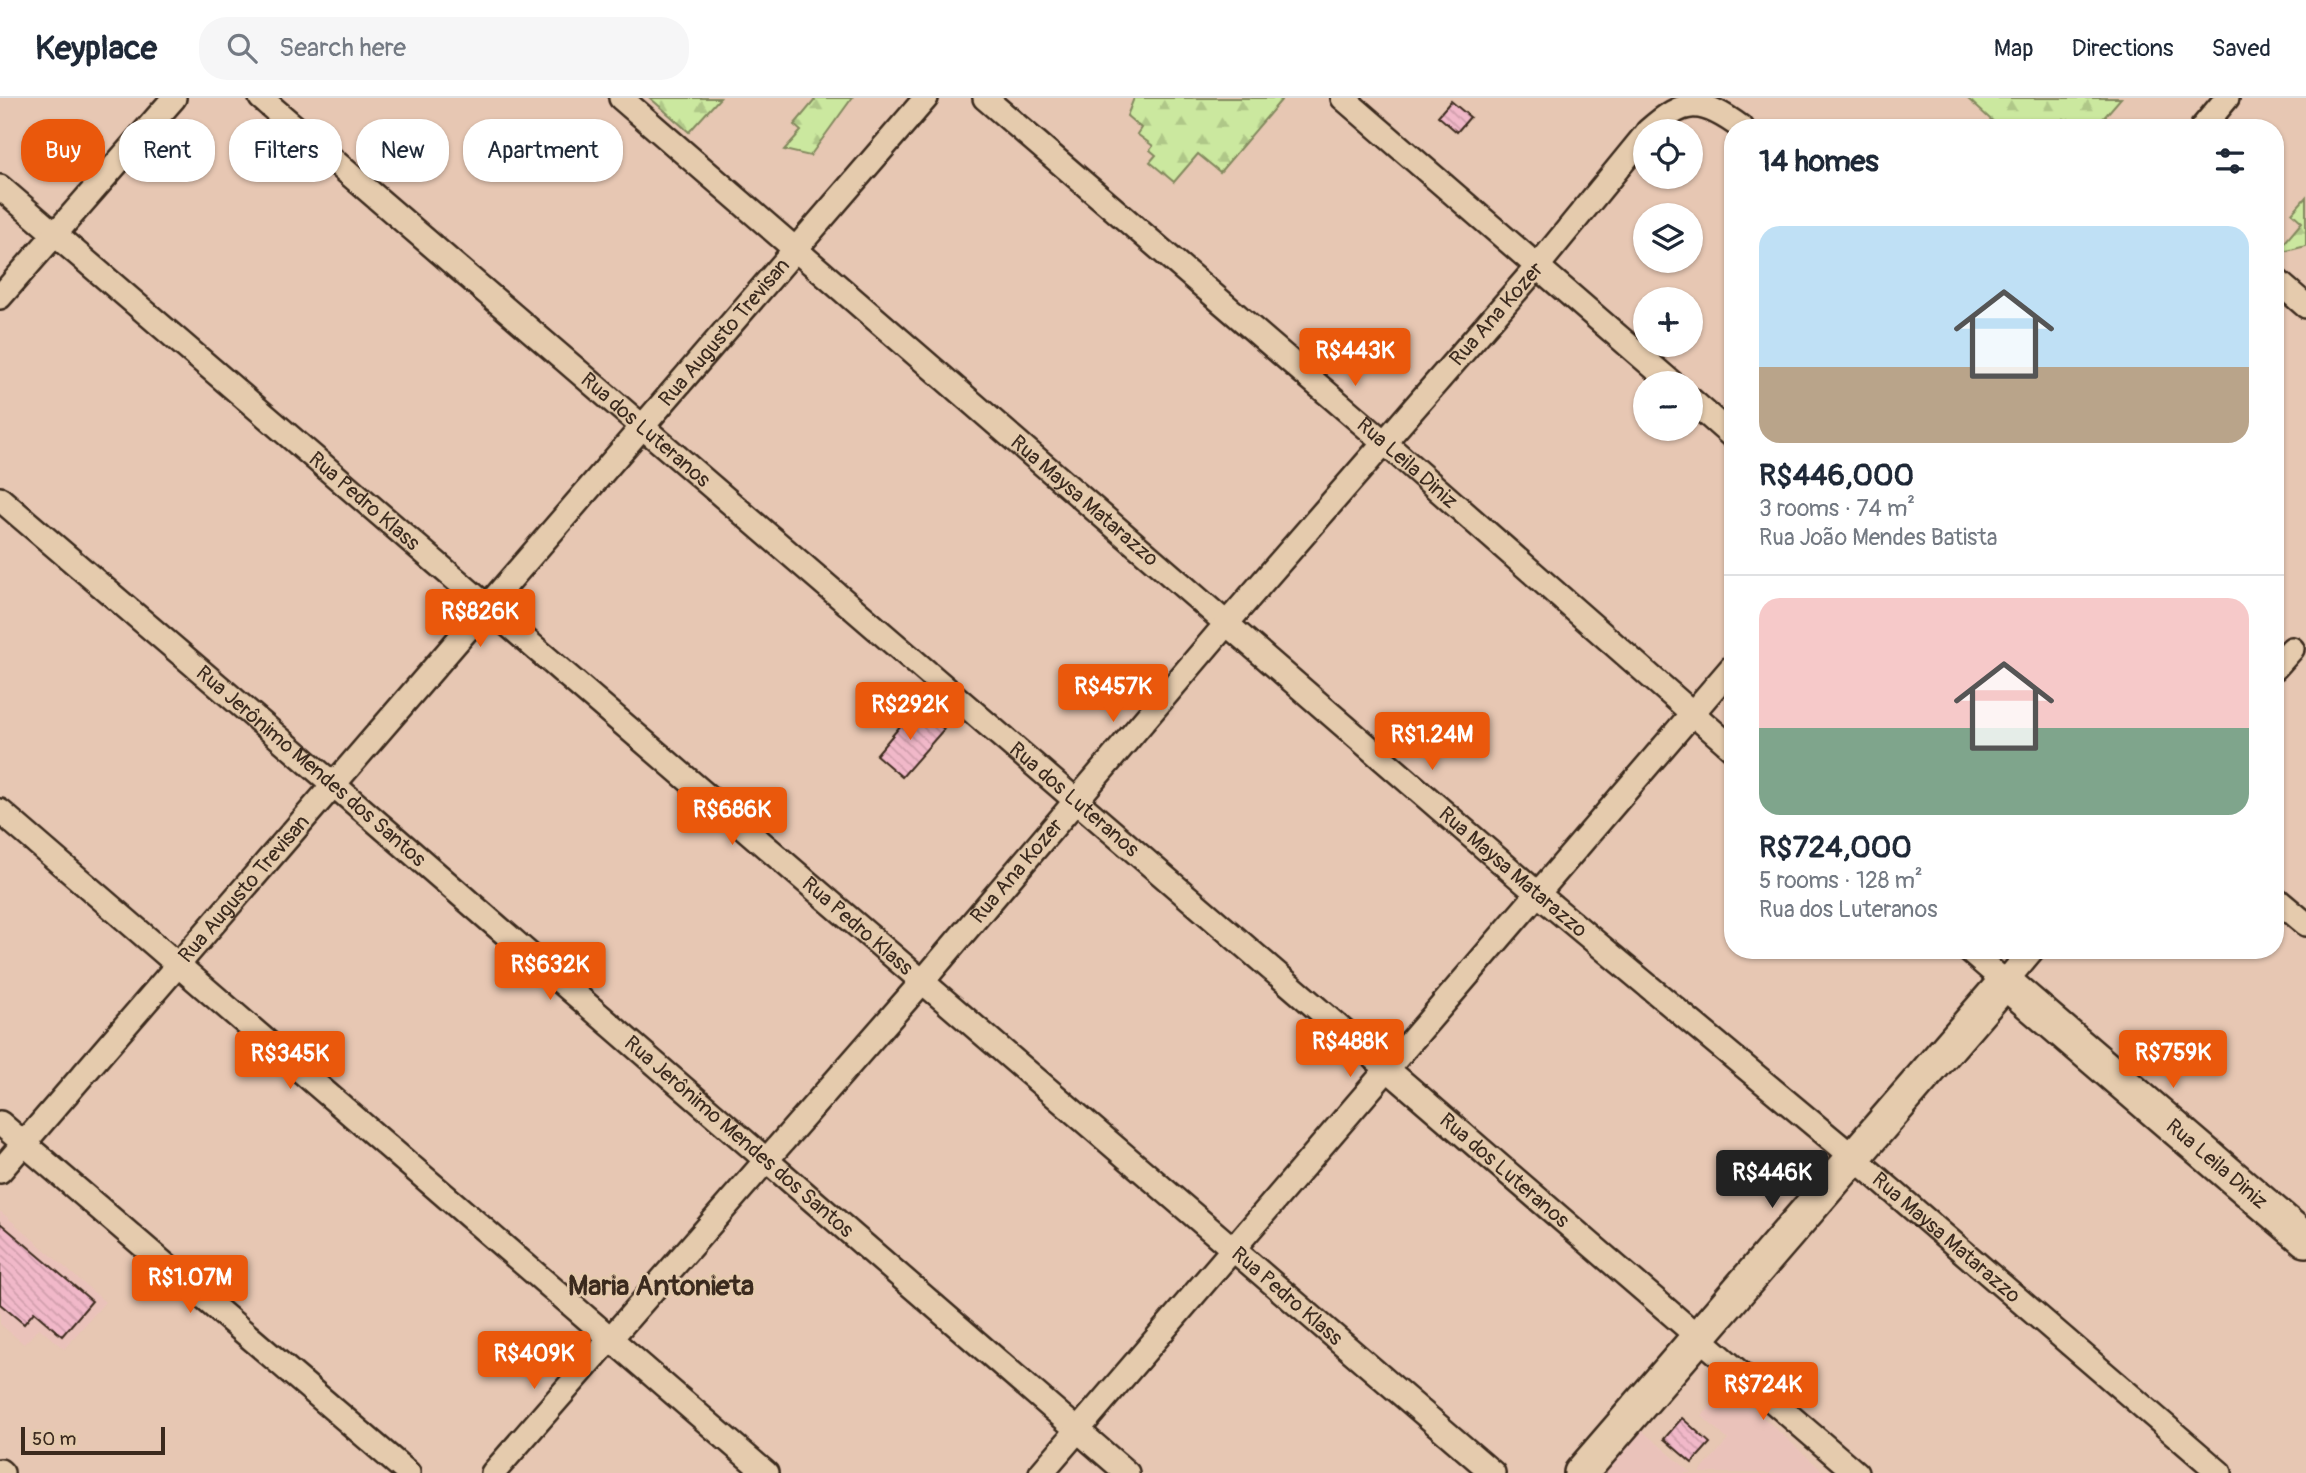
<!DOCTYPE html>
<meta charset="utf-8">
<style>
:root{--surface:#fff;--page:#f6f6f7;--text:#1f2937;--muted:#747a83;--line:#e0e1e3;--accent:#ea580c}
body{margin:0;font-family:Pangolin,sans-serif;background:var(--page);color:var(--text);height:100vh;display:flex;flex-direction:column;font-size:26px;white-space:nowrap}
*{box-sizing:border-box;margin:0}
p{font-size:23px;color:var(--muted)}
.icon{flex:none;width:38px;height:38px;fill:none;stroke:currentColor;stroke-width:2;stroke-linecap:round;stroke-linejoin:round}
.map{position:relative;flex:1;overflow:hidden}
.sheet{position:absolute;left:1724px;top:21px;width:560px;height:840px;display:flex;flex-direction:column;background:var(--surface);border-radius:28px;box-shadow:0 2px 5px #0004}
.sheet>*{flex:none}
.banner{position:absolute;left:21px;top:21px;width:665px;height:63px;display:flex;gap:14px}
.fabs{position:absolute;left:1633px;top:21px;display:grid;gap:14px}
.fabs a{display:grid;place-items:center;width:70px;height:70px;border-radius:50%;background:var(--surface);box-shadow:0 2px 5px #0004;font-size:35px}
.scale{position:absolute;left:21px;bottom:18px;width:144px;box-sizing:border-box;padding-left:7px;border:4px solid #3b2a1e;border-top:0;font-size:19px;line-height:24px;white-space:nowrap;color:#3b2a1e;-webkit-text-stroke:5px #e5cbad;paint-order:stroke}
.price{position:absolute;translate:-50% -60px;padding:0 16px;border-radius:7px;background:var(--accent);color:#fff;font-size:23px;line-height:46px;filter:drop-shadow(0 2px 4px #0008)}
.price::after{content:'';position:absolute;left:50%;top:42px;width:21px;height:16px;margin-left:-10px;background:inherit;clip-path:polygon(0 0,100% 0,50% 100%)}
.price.current{background:#222;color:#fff}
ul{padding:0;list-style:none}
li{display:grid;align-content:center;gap:14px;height:371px;padding:0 35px}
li+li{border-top:2px solid var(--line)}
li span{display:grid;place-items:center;height:217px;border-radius:21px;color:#555}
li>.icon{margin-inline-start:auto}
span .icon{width:126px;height:126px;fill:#fffc;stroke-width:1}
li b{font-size:30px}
h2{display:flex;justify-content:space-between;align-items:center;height:84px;padding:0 35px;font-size:30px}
.chip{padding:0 24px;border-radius:28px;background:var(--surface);box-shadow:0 2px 5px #0004;font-size:24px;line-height:63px}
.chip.current{background:var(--accent);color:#fff}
header{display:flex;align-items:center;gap:42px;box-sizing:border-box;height:98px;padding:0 35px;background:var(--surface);border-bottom:2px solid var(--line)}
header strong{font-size:33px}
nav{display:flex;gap:38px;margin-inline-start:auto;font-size:24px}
.search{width:490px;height:63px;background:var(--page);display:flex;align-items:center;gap:18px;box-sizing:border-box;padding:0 24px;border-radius:28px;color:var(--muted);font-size:26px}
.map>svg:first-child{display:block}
</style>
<header>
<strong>Keyplace</strong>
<div class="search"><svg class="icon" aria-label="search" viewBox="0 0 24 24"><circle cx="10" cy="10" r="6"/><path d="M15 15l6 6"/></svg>Search here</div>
<nav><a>Map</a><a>Directions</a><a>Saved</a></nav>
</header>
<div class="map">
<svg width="2306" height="1375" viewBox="0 0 2306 1375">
<defs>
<pattern id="forest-firs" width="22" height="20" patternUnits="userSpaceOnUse" patternTransform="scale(1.75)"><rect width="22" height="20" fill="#cbe89f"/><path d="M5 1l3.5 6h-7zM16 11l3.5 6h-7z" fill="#afc788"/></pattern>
<pattern id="building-back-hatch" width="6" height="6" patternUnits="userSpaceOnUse" patternTransform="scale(1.75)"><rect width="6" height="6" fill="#f1b8c9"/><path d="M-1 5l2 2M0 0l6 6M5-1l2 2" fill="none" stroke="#d09eac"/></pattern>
</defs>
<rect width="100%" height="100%" fill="#e7c7b3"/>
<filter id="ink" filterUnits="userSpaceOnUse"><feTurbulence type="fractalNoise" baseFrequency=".0143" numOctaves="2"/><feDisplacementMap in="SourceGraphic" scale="14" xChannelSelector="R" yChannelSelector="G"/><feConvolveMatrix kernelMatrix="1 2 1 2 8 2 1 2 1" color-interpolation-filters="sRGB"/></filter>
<g filter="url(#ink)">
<g fill="#eac2ba">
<path d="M0 1113 105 1204 64 1251 39 1230 24 1246 0 1226Z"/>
<path d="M1728 1288 1825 1375H1699L1728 1342 1702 1318Z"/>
<path d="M1640 1331 1692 1375H1602Z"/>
</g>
<g fill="url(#forest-firs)" stroke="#83895e" stroke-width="2">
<path d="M650 0H720L689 34Z"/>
<path d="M812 0H852L810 58 784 52 801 33 794 27 815 2Z"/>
<path d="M1134 0H1283L1220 74 1198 56 1174 84 1150 64 1156 57 1150 52 1153 48 1137 36 1141 30 1127 18Z"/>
<path d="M1967 0H2121L2095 30H2075L2064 21 2056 30H2000Z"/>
<path d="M2306 99V148L2275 156 2302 124 2292 115Z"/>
</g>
<g fill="url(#building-back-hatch)" stroke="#3b2a1e" stroke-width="2">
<path d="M1451 3 1470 19 1457 34 1438 18Z"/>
<path d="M917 608 944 631 902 679 876 657Z"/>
<path d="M0 1125 92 1203 62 1238 34 1214 24 1226 0 1206Z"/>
<path d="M1682 1320 1710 1345 1692 1365 1664 1341Z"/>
</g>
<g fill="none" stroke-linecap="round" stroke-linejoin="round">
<defs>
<g id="street">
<path id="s1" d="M261 0 1856 1375"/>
<path id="s2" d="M621 0 1538 796 1853 1059 2220 1375"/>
<path id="s3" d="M985 0 1385 345 1732 650"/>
<path d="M1343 0 1672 285"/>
<path d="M2202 30 2227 0"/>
<path d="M1648 33C1685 0 1701 0 1742 30"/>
<path id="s4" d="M0 89 1493 1375"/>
<path d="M2275 181 2306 208"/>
<path d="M0 199 174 0"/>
<path d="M1690 301 1732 338"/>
<path id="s5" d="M0 401 334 687 1127 1375"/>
<path d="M2275 570 2292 551"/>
<path d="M0 713 766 1375"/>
<path d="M2275 800 2306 826"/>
<path d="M1968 852 2005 884 2032 852"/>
<path d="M0 1025 408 1375"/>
<path id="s6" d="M0 1073 926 0"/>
<path d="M0 1373 2 1375"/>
<path id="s7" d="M493 1375 922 884 1227 525 1537 169 1645 37"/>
<path d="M1041 1375 1732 569"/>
</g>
<g id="secondary">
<path id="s8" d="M1581 1375 2005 884 2306 1142"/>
</g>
</defs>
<use href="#street" stroke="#3b2a1e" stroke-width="28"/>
<use href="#secondary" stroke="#3b2a1e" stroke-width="38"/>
<use href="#street" stroke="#e5cbad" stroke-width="23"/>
<use href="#secondary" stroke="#e5cbad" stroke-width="33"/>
</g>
</g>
<g text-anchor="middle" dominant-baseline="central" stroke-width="5" stroke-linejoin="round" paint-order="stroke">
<g font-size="21" fill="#3b2a1e" stroke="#e5cbad">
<text stroke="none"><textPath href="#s7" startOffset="1533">Rua Ana Kozer</textPath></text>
<text stroke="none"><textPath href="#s6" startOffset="1108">Rua Augusto Trevisan</textPath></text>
<text stroke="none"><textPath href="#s1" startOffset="508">Rua dos Luteranos</textPath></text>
<text stroke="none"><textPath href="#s3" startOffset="558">Rua Leila Diniz</textPath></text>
<text stroke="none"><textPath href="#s2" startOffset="614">Rua Maysa Matarazzo</textPath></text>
<text stroke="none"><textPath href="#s4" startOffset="481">Rua Pedro Klass</textPath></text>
<text stroke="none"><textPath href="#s5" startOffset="410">Rua Jerônimo Mendes dos Santos</textPath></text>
<text stroke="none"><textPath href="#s1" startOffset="1074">Rua dos Luteranos</textPath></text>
<text stroke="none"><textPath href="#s7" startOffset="798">Rua Ana Kozer</textPath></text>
<text stroke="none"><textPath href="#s2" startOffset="1181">Rua Maysa Matarazzo</textPath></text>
<text stroke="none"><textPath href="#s6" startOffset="373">Rua Augusto Trevisan</textPath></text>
<text stroke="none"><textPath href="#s4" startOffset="1132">Rua Pedro Klass</textPath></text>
<text stroke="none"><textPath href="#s5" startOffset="976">Rua Jerônimo Mendes dos Santos</textPath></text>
<text stroke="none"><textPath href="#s8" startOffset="928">Rua Leila Diniz</textPath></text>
<text stroke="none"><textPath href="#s1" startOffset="1642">Rua dos Luteranos</textPath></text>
<text stroke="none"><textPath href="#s2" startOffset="1748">Rua Maysa Matarazzo</textPath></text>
<text stroke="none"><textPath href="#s4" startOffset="1699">Rua Pedro Klass</textPath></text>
</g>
<g font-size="28" font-weight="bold" fill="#3b2a1e" stroke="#e5cbad">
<text x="661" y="1188">Maria Antonieta</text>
</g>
</g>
</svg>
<div class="fabs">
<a><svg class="icon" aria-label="locate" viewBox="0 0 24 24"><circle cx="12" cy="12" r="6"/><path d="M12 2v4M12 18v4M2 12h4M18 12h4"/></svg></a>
<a><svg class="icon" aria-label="layers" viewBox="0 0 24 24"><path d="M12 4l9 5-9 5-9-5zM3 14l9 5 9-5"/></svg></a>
<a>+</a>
<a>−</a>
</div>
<div class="scale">50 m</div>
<b class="price" style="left:1355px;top:290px">R$443K</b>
<b class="price" style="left:480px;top:551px">R$826K</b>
<b class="price" style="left:1113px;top:626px">R$457K</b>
<b class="price" style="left:910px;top:644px">R$292K</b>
<b class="price" style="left:1432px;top:674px">R$1.24M</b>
<b class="price" style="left:732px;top:749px">R$686K</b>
<b class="price" style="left:550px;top:904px">R$632K</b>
<b class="price" style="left:1350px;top:981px">R$488K</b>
<b class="price" style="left:2173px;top:992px">R$759K</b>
<b class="price" style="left:290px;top:993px">R$345K</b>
<b class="price current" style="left:1772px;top:1112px">R$446K</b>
<b class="price" style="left:190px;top:1217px">R$1.07M</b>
<b class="price" style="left:534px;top:1293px">R$409K</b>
<b class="price" style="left:1763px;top:1324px">R$724K</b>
<div class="banner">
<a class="chip current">Buy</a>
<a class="chip">Rent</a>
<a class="chip">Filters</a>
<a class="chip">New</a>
<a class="chip">Apartment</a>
</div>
<section class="sheet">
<h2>14 homes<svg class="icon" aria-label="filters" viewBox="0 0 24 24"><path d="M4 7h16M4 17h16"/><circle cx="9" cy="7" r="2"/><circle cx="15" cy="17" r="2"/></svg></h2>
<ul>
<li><span style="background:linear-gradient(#bfe0f5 65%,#b9a48a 0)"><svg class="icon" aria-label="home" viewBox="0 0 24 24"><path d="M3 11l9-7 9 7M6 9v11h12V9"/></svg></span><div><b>R$446,000</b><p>3 rooms · 74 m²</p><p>Rua João Mendes Batista</p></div></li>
<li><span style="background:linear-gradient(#f6c9c9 60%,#7fa58c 0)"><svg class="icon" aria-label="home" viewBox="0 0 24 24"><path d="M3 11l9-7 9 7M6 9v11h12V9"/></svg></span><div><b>R$724,000</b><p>5 rooms · 128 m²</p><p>Rua dos Luteranos</p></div></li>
</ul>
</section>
</div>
